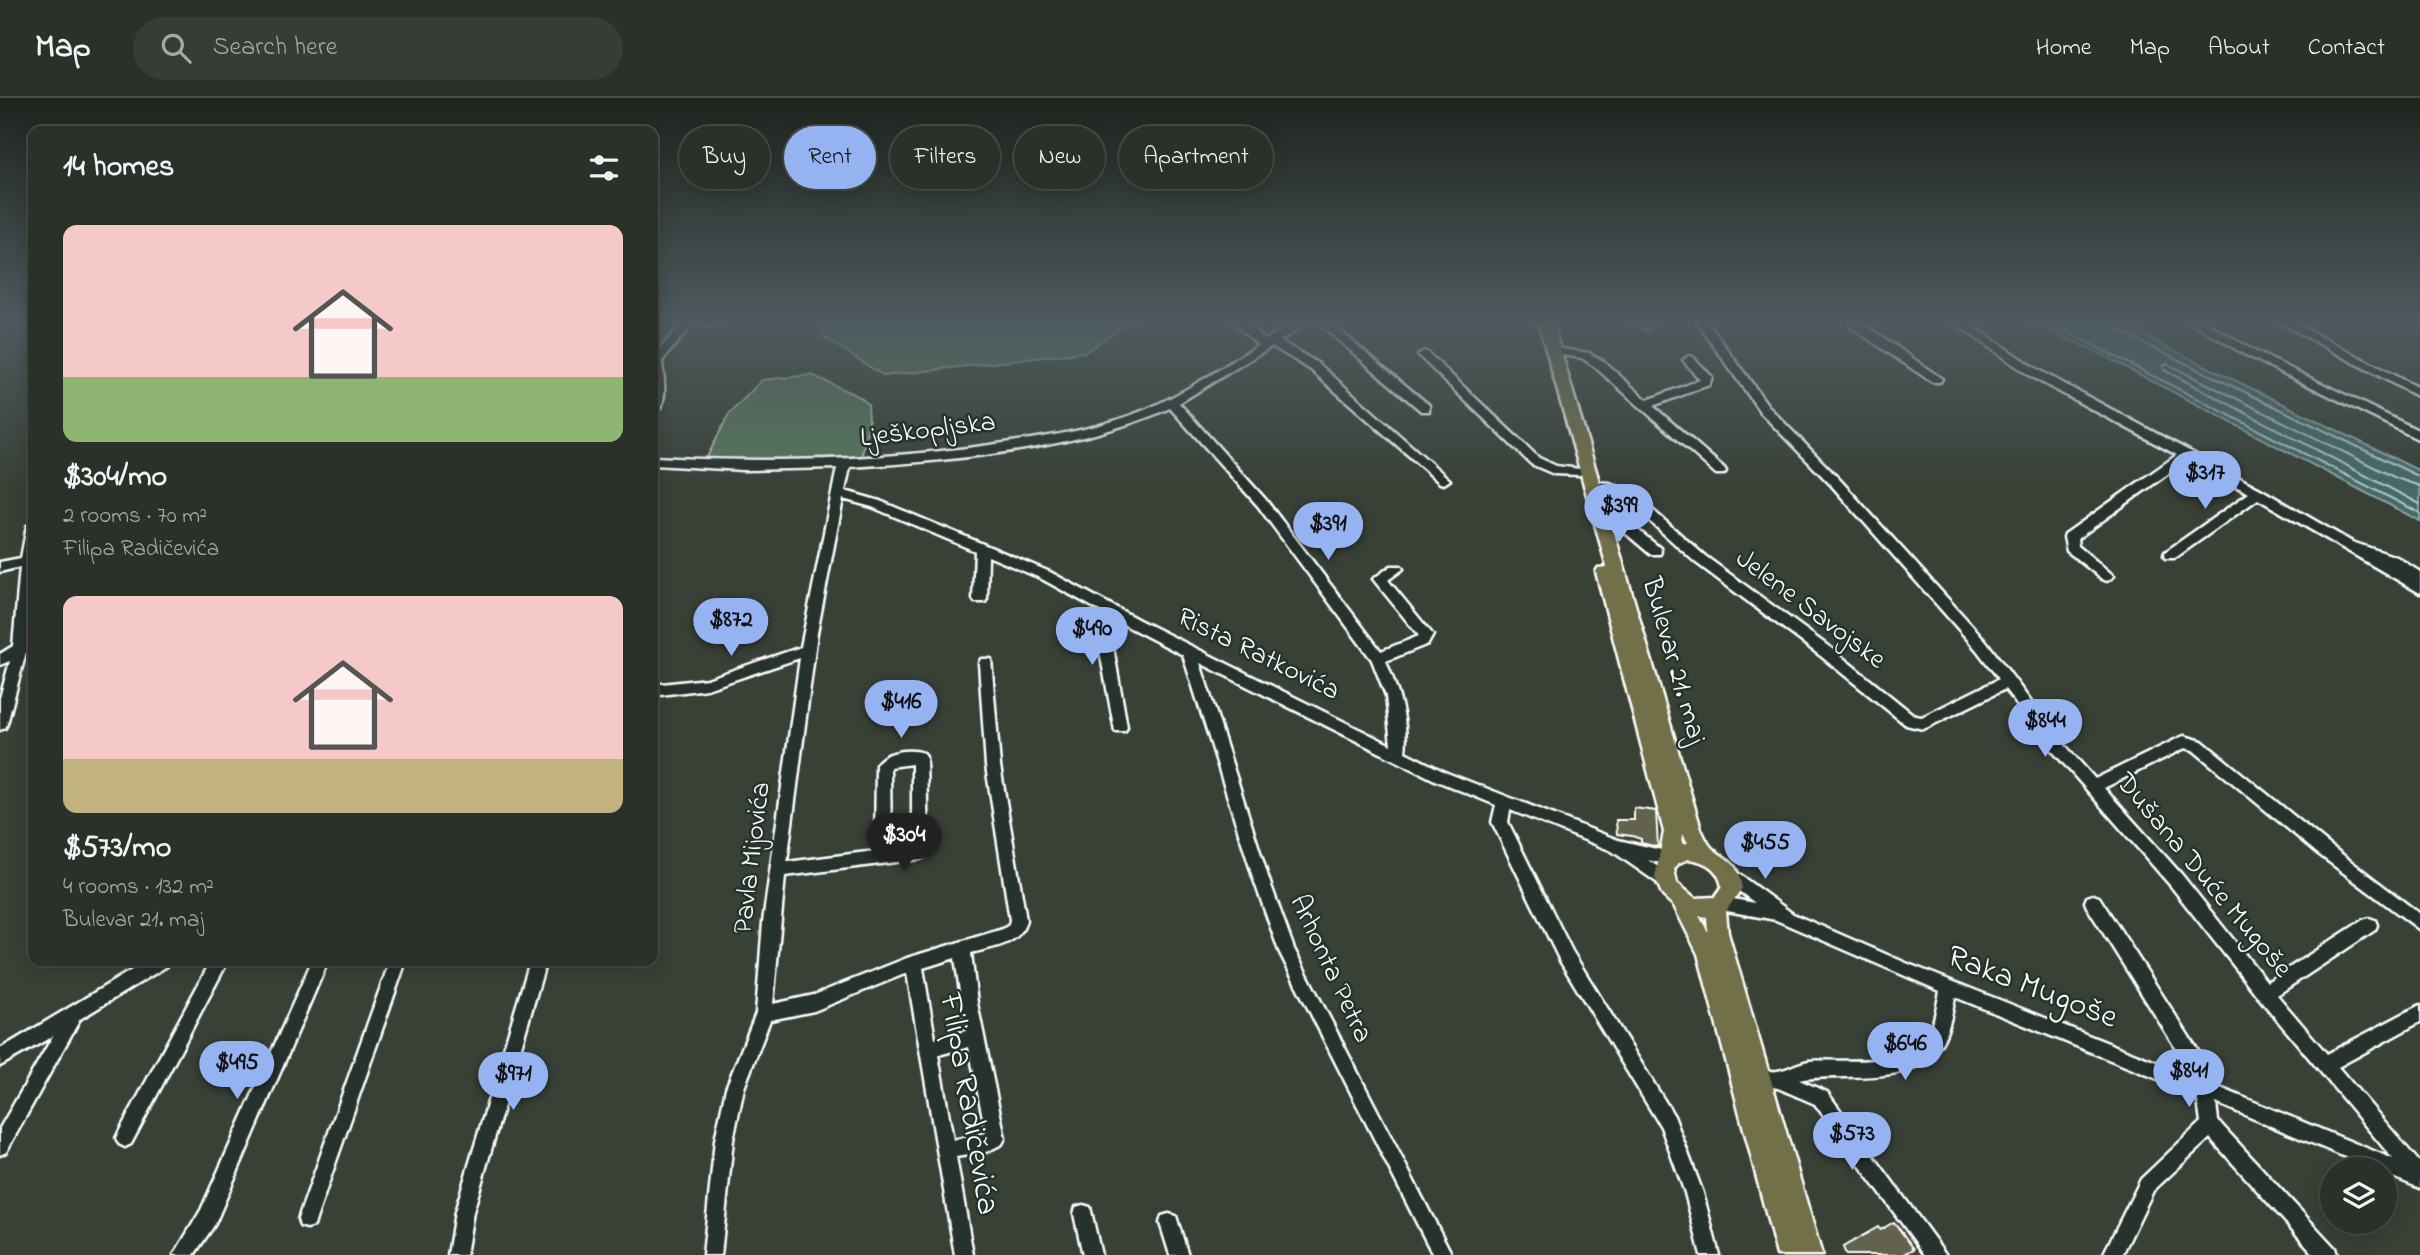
<!DOCTYPE html>
<meta charset="utf-8">
<style>
:root{--surface:#2b3129;--page:#373d35;--text:#f1f3f6;--muted:#a6a9a8;--line:#474c46;--accent:#95b2f1}
body{margin:0;font-family:"Indie Flower",sans-serif;background:var(--page);color:var(--text);height:100vh;display:flex;flex-direction:column;font-size:26px;white-space:nowrap}
*{box-sizing:border-box;margin:0}
p{font-size:23px;color:var(--muted)}
.icon{flex:none;width:38px;height:38px;fill:none;stroke:currentColor;stroke-width:2;stroke-linecap:round;stroke-linejoin:round}
.map{position:relative;flex:1;overflow:hidden}
.side{position:absolute;left:28px;top:28px;width:630px;height:840px;display:flex;flex-direction:column;background:var(--surface);border-radius:14px;box-shadow:0 4px 18px #0003,0 0 0 2px var(--line)}
.side>*{flex:none}
.banner{position:absolute;left:679px;top:28px;width:665px;height:63px;display:flex;gap:14px}
.buttons{position:absolute;left:2320px;top:1059px;display:grid;gap:14px}
.buttons a{display:grid;place-items:center;width:77px;height:77px;border-radius:50%;background:var(--surface);box-shadow:0 4px 18px #0003,0 0 0 2px var(--line);font-size:35px}
.price{position:absolute;translate:-50% -60px;padding:0 16px;border-radius:24px;background:var(--accent);color:#111;font-size:23px;line-height:46px;filter:drop-shadow(0 2px 4px #0008)}
.price::after{content:'';position:absolute;left:50%;top:42px;width:21px;height:16px;margin-left:-10px;background:inherit;clip-path:polygon(0 0,100% 0,50% 100%)}
.price.on{background:#222;color:#fff}
ul{padding:0;list-style:none}
li{display:grid;align-content:center;gap:14px;height:371px;padding:0 35px}
li span{display:grid;place-items:center;height:217px;border-radius:14px;color:#555}
li>.icon{margin-inline-start:auto}
span .icon{width:126px;height:126px;fill:#fffc;stroke-width:1}
li b{font-size:30px}
h2{display:flex;justify-content:space-between;align-items:center;height:84px;padding:0 35px;font-size:30px}
.chip{padding:0 24px;border-radius:32px;background:var(--surface);box-shadow:0 4px 18px #0003,0 0 0 2px var(--line);font-size:24px;line-height:63px}
.chip.on{background:var(--accent);color:#111}
header{display:flex;align-items:center;gap:42px;box-sizing:border-box;height:98px;padding:0 35px;background:var(--surface);border-bottom:2px solid var(--line)}
header strong{font-size:33px}
nav{display:flex;gap:38px;margin-inline-start:auto;font-size:24px}
.search{width:490px;height:63px;background:var(--page);display:flex;align-items:center;gap:18px;box-sizing:border-box;padding:0 24px;border-radius:38px;color:var(--muted);font-size:26px}
.map>svg:first-child{display:block}
</style>
<header>
<strong>Map</strong>
<div class="search"><svg class="icon" aria-label="search" viewBox="0 0 24 24"><circle cx="10" cy="10" r="6"/><path d="M15 15l6 6"/></svg>Search here</div>
<nav><a>Home</a><a>Map</a><a>About</a><a>Contact</a></nav>
</header>
<div class="map">
<svg width="2420" height="1157" viewBox="0 0 2420 1157">
<rect width="100%" height="100%" fill="#394137"/>
<filter id="ink" filterUnits="userSpaceOnUse"><feTurbulence type="fractalNoise" baseFrequency=".0143" numOctaves="2"/><feDisplacementMap in="SourceGraphic" scale="14" xChannelSelector="R" yChannelSelector="G"/><feConvolveMatrix kernelMatrix="1 2 1 2 8 2 1 2 1" color-interpolation-filters="sRGB"/></filter>
<g filter="url(#ink)">
<g fill="#57755c" stroke="#abbaae" stroke-width="2">
<path d="M823 223H1131L1085 254 884 278 822 238Z"/>
<path d="M812 277 860 299 868 306 869 324 861 361H706L729 316 762 282Z"/>
</g>
<path fill="#446869" stroke="#8fa4a5" stroke-width="2" d="M2029 223H2114L2420 373V423L2104 258Z"/>
<g fill="none" stroke-linecap="round" stroke-linejoin="round">
<g stroke="#b4c3c3" stroke-width="2">
<path d="M2046 223 2420 415"/>
<path d="M2114 223 2119 233 2420 379"/>
<path d="M2420 388 2396 380 2167 266 2163 268 2164 272 2420 406"/>
</g>
</g>
<g fill="#64634e" stroke="#fff" stroke-width="2">
<path d="M1634 710 1656 713 1658 749 1641 745V741L1632 738 1617 736 1616 722H1634Z"/>
<path d="M1894 1124 1914 1151 1903 1157H1846L1843 1149 1878 1129 1880 1132Z"/>
</g>
<g fill="none" stroke-linecap="round" stroke-linejoin="round">
<defs>
<g id="minor">
<path d="M684 223H695L662 263C663 278 670 309 653 317V259Z"/>
<path d="M697 223H721L710 229Z"/>
<path d="M1232 223H1244L1265 242 1297 223H1310L1280 243 1319 266 1450 382 1444 386 1440 385 1311 272 1272 248 1179 305 1266 402 1381 553 1419 538 1373 481 1391 468H1401L1403 471 1388 482 1433 537 1428 546 1386 563C1397 591 1409 622 1405 654L1447 675 1618 742 1674 755 1677 760 1674 765 1669 767 1648 762 1671 778 1673 783 1671 788 1665 790 1612 753 1510 712 1508 724 1572 853 1674 1018 1703 1095 1719 1157H1701L1685 1095 1661 1029 1560 863 1492 724 1496 707 1437 683 1200 565 1268 779 1294 851 1452 1157H1433L1279 853 1253 779 1183 557 1113 521 1110 532 1127 629 1125 633H1115L1096 532 1102 514 1040 480 988 458 987 501 985 504H975L973 501 975 453 872 409 843 401 817 535 787 764 875 753 876 667C884 653 909 650 924 655L926 659 928 754 925 759 920 761 785 778 773 906 814 897 907 860 1003 831 1009 827 1010 822 986 668 979 565 981 561H991L1000 668 1026 822C1021 847 993 849 971 855L977 905 1005 1040 1002 1046 986 1054 956 1059 973 1157H955L907 875 814 913 770 922 744 990 733 1042 721 1157H703L715 1042 726 990 756 915 763 824 800 560 707 591 653 598V587L707 581 801 549 837 370 743 372 653 367V359C769 365 882 363 997 346 1048 339 1100 331 1147 311 1186 294 1222 270 1258 247ZM1170 310 1258 408 1372 562 1386 598 1391 647 1139 522 1050 474 880 403 845 393 850 369C952 363 1076 352 1170 310ZM912 666V748L891 751 890 669ZM955 860 966 933 935 941 923 870ZM969 949 986 1035 953 1042 938 957Z"/>
<path d="M1316 223H1328L1429 307V313H1421Z"/>
<path d="M1633 223H1646L1651 228 1645 231Z"/>
<path d="M1696 223H1707L1769 309 1840 382 1986 543 2054 635 2095 681 2179 640 2184 638 2202 643 2327 745 2420 816V832L2317 755 2193 652 2185 650 2104 690 2182 777 2267 884 2363 822 2369 820 2375 822 2377 827 2375 832 2277 897 2327 956 2420 907V924L2338 969 2420 1065V1090L2385 1076V1071H2374L2216 1005 2218 1023 2335 1150 2337 1157H2315L2210 1040 2153 1093 2122 1157H2103L2141 1081 2201 1024 2197 997 1955 899C1952 915 1949 932 1941 946 1915 992 1841 973 1799 982L1827 994 1946 1157H1925L1815 1006 1778 990 1752 985 1749 979 1752 973C1761 969 1769 975 1778 973 1789 971 1797 965 1809 963 1843 960 1910 973 1929 935 1935 923 1937 907 1940 893L1776 822 1716 811 1714 806 1716 801 1722 799 1755 805 1723 781 1721 776 1723 771 1729 769 1793 816 1906 865 2194 979 2087 809 2085 804 2087 799 2093 797 2099 799 2208 968 2213 987 2393 1061 2259 900 2170 787 2044 643 2005 591 1928 629 1923 631 1906 627 1822 559 1695 464 1624 400 1608 393 1587 391 1585 388 1591 384 1610 385 1632 394 1705 458 1832 551 1915 618 1922 619 1999 581 1976 551 1832 388 1761 315Z"/>
<path d="M1849 223H1860L1942 281 1940 284H1932L1852 230Z"/>
<path d="M1952 223H1965L2038 272 2262 392 2352 444 2397 459 2420 474V495L2258 401 2175 460H2165L2164 457 2165 454 2249 395 2187 362 2077 441 2078 448 2114 478 2107 483 2102 481 2067 453 2064 439 2065 436 2177 357 2030 278Z"/>
<path d="M2189 223H2203L2252 252 2420 333V342L2244 256Z"/>
<path d="M2277 223H2291L2420 291V300Z"/>
<path d="M1554 250 1589 255 1603 263 1647 302 1700 282 1683 262 1689 258 1693 259 1712 279 1709 287 1653 308 1724 370 1726 373 1724 376H1716L1595 269 1582 260 1550 255V251Z"/>
<path d="M1424 253 1428 255 1539 360 1556 368 1580 371 1582 374 1580 377 1554 376 1531 366 1420 259 1418 257Z"/>
<path d="M1599 408 1617 415 1660 450 1661 453 1660 456H1650L1609 421 1595 415 1593 412 1595 409Z"/>
<path d="M33 424V466L28 541 33 539V550L26 554 7 626 5 630 0 632V600L10 563 0 567V556L13 548 20 469 0 474V464L21 460 27 428Z"/>
<path d="M147 863H169L167 868 80 921 6 1054 0 1057V1030L53 938 0 968V951Z"/>
<path d="M211 863H228L131 1046 125 1049 119 1046 116 1040 119 1034Z"/>
<path d="M312 863H328L215 1126 194 1157H174L201 1112Z"/>
<path d="M390 863H406L316 1121 314 1128 307 1130 300 1128 298 1121Z"/>
<path d="M530 863H546L473 1114 466 1157H448L455 1114Z"/>
<path d="M1083 1107 1090 1109 1101 1157H1083L1074 1116 1076 1109Z"/>
<path d="M1169 1116 1176 1118 1188 1157H1170L1160 1125 1162 1118Z"/>
</g>
<path id="major" d="M1538 223H1552L1701 731C1704 737 1708 747 1713 751 1731 765 1737 764 1742 790L1726 813 1728 835 1822 1157H1777L1698 856 1674 808 1663 798 1655 780 1664 734 1596 474 1598 470 1607 469ZM1683 736 1688 745 1682 746ZM1688 761C1706 763 1719 771 1722 789L1715 799 1695 800 1677 785 1674 771 1679 765ZM1699 818 1707 819 1708 834Z"/>
</defs>
<use href="#minor" stroke="#fff" stroke-width="5"/>
<use href="#major" stroke="#fff" stroke-width="5"/>
<use href="#minor" fill="#26332d" fill-rule="evenodd"/>
<use href="#major" fill="#726f4a" fill-rule="evenodd"/>
</g>
</g>
<linearGradient id="sky" x2="0" y2="1"><stop stop-color="#1f241e"/><stop offset="0.58" stop-color="#4e5a5e"/><stop offset="1" stop-color="#4e5a5e" stop-opacity="0"/></linearGradient>
<rect width="2420" height="385" fill="url(#sky)"/>
<g text-anchor="middle" dominant-baseline="central" stroke-width="5" stroke-linejoin="round" paint-order="stroke">
<g font-size="28" fill="#fff" stroke="#26332d">
<text transform="translate(928 333) rotate(-7)">Lješkopljska</text>
<text transform="translate(1810 512) rotate(37)">Jelene Savojske</text>
<text transform="translate(1258 557) rotate(26)">Rista Ratkovića</text>
<text transform="translate(1673 563) rotate(74)">Bulevar 21. maj</text>
<text transform="translate(753 760) rotate(-83)">Pavla Mijovića</text>
<text transform="translate(2203 778) rotate(50)">Dušana Duće Mugoše</text>
<text transform="translate(1330 871) rotate(65)">Arhonta Petra</text>
</g>
<g font-size="33" fill="#fff" stroke="#26332d">
<text transform="translate(2032 890) rotate(21)">Raka Mugoše</text>
<text transform="translate(968 1006) rotate(80)">Filipa Radičevića</text>
</g>
</g>
</svg>
<div class="buttons">
<a><svg class="icon" aria-label="layers" viewBox="0 0 24 24"><path d="M12 4l9 5-9 5-9-5zM3 14l9 5 9-5"/></svg></a>
</div>
<b class="price" style="left:2205px;top:413px">$317</b>
<b class="price" style="left:1619px;top:446px">$399</b>
<b class="price" style="left:1328px;top:464px">$391</b>
<b class="price" style="left:731px;top:560px">$872</b>
<b class="price" style="left:1092px;top:569px">$490</b>
<b class="price" style="left:901px;top:642px">$416</b>
<b class="price" style="left:2045px;top:661px">$844</b>
<b class="price on" style="left:904px;top:775px">$304</b>
<b class="price" style="left:1765px;top:783px">$455</b>
<b class="price" style="left:1905px;top:984px">$646</b>
<b class="price" style="left:237px;top:1003px">$495</b>
<b class="price" style="left:2189px;top:1011px">$841</b>
<b class="price" style="left:513px;top:1014px">$971</b>
<b class="price" style="left:1852px;top:1074px">$573</b>
<div class="banner">
<a class="chip">Buy</a>
<a class="chip on">Rent</a>
<a class="chip">Filters</a>
<a class="chip">New</a>
<a class="chip">Apartment</a>
</div>
<section class="side">
<h2>14 homes<svg class="icon" aria-label="filters" viewBox="0 0 24 24"><path d="M4 7h16M4 17h16"/><circle cx="9" cy="7" r="2"/><circle cx="15" cy="17" r="2"/></svg></h2>
<ul>
<li><span style="background:linear-gradient(#f6c9c9 70%,#8fb573 0)"><svg class="icon" aria-label="home" viewBox="0 0 24 24"><path d="M3 11l9-7 9 7M6 9v11h12V9"/></svg></span><div><b>$304/mo</b><p>2 rooms · 70 m²</p><p>Filipa Radičevića</p></div></li>
<li><span style="background:linear-gradient(#f6c9c9 75%,#c2b280 0)"><svg class="icon" aria-label="home" viewBox="0 0 24 24"><path d="M3 11l9-7 9 7M6 9v11h12V9"/></svg></span><div><b>$573/mo</b><p>4 rooms · 132 m²</p><p>Bulevar 21. maj</p></div></li>
</ul>
</section>
</div>
